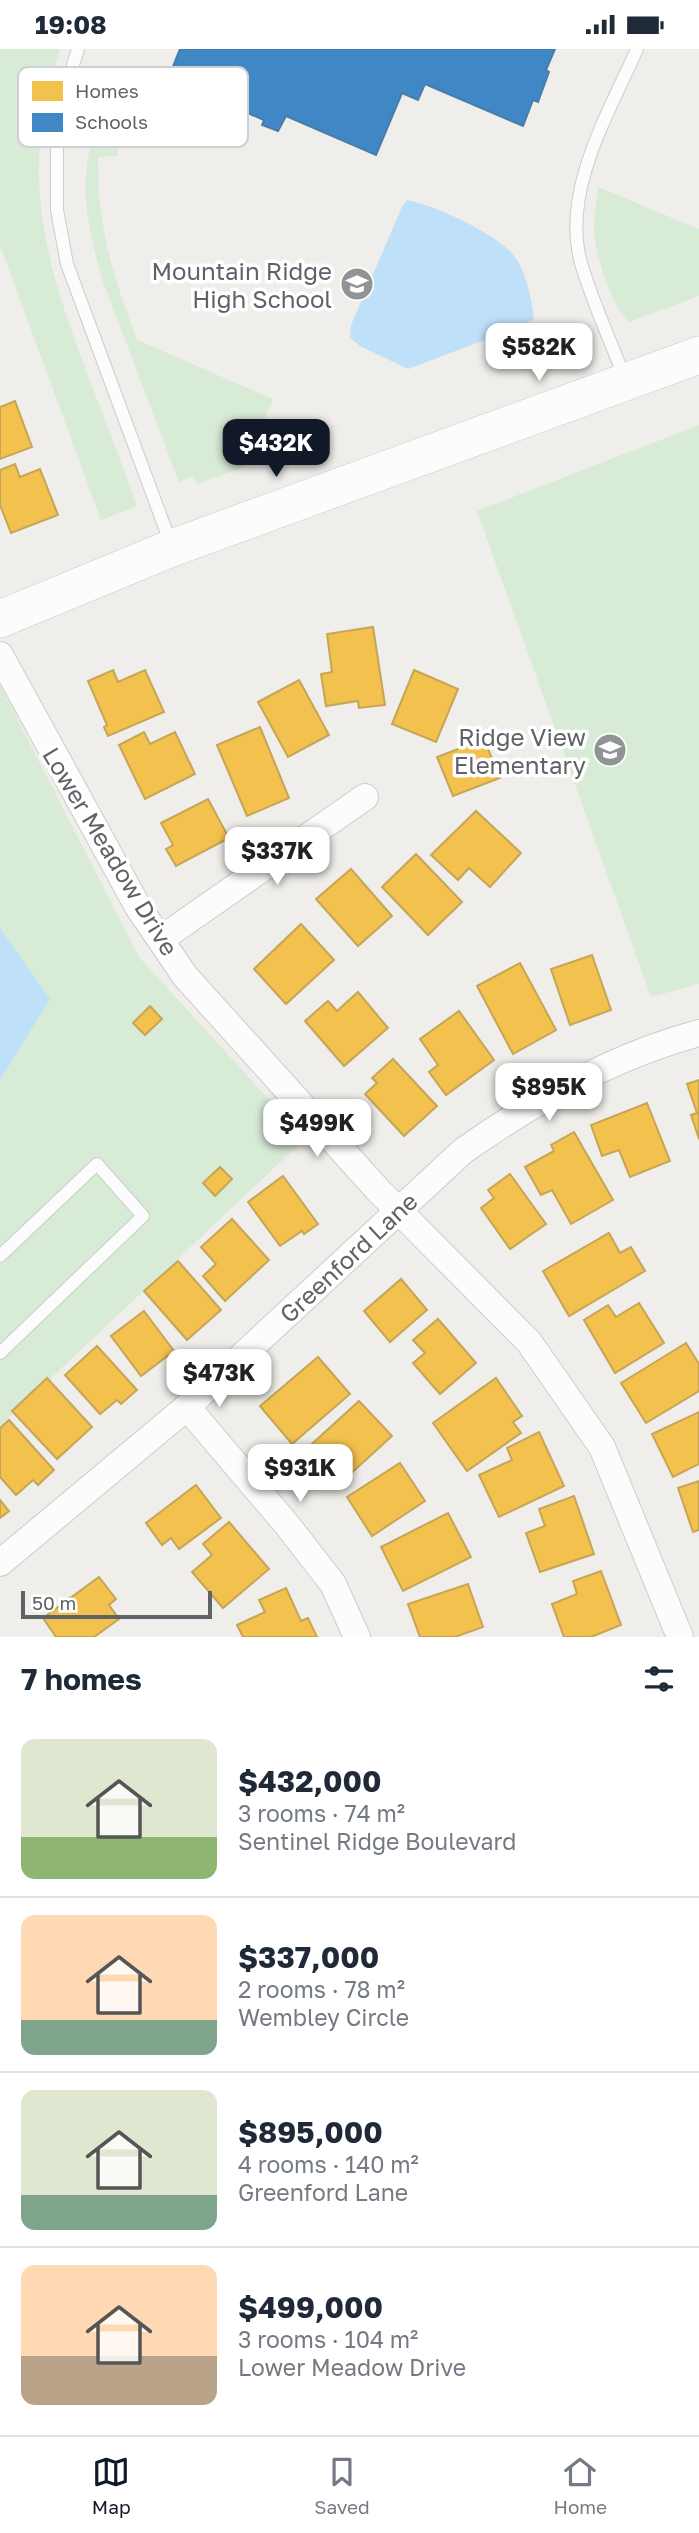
<!DOCTYPE html>
<meta charset="utf-8">
<style>
:root{--surface:#fff;--page:#f2f2f3;--text:#1f2937;--muted:#747a83;--line:#e0e1e3;--accent:#111827}
body{margin:0;font-family:"Golos Text",sans-serif;background:var(--page);color:var(--text);height:100vh;display:flex;flex-direction:column;font-size:26px;white-space:nowrap}
*{box-sizing:border-box;margin:0}
p{font-size:23px;color:var(--muted)}
.icon{flex:none;width:38px;height:38px;fill:none;stroke:currentColor;stroke-width:2;stroke-linecap:round;stroke-linejoin:round}
.map{position:relative;height:1588px;overflow:hidden}
.sheet{display:flex;flex-direction:column;background:var(--surface);flex:1}
.sheet>*{flex:none}
.scale{position:absolute;left:21px;bottom:18px;width:191px;box-sizing:border-box;padding-left:7px;border:4px solid #5f6368;border-top:0;font-size:19px;line-height:24px;white-space:nowrap;color:#5f6368;-webkit-text-stroke:5px #fff;paint-order:stroke}
.price{position:absolute;translate:-50% -60px;padding:0 16px;border-radius:14px;background:#fff;color:#222;font-size:23px;line-height:46px;filter:drop-shadow(0 2px 4px #0008)}
.price::after{content:'';position:absolute;left:50%;top:42px;width:21px;height:16px;margin-left:-10px;background:inherit;clip-path:polygon(0 0,100% 0,50% 100%)}
.price.active{background:var(--accent);color:#fff}
ul{padding:0;list-style:none}
li{display:flex;align-items:center;gap:21px;height:175px;padding:0 21px}
li+li{border-top:2px solid var(--line)}
li span{display:grid;place-items:center;flex:none;width:196px;height:140px;border-radius:14px;color:#555}
li>.icon{margin-inline-start:auto}
span .icon{width:84px;height:84px;fill:#fffc;stroke-width:1}
li b{font-size:30px}
h2{display:flex;justify-content:space-between;align-items:center;height:84px;padding:0 21px;font-size:30px}
.status{display:flex;justify-content:space-between;align-items:center;height:49px;padding:0 35px;background:var(--surface);direction:ltr}
.status svg{height:19px;fill:currentColor}
.tab-bar{display:flex;justify-content:space-around;align-items:center;height:98px;border-top:2px solid var(--line);background:var(--surface);font-size:19px;color:var(--muted)}
.tab-bar a{display:grid;justify-items:center;gap:4px}
.tab-bar .active{color:var(--accent)}
.map>svg:first-child{display:block}
</style>
<div class="status"><b>19:08</b><svg viewBox="0 0 49 12"><path d="M0 12V9h3v3zM5 12V6h3v6zM10 12V3h3v9zM15 12V0h3v12zM26 1h20v11H26zM47 4h2v5h-2z"/></svg></div>
<div class="map">
<svg width="699" height="1588" viewBox="0 0 699 1588">
<rect width="100%" height="100%" fill="#efeeea"/>
<g fill="#d8ebd6">
<path d="M0 0H60C46 47 35 97 40 147 45 211 66 267 88 327 105 370 121 413 137 457L101 471 0 196Z"/>
<path d="M93 90 110 92 118 98 117 107 98 108C97 178 113 226 137 291L273 350 244 418 197 435 194 427 179 433 102 230C90 186 77 135 93 90Z"/>
<path d="M598 138 699 180V247L629 273C611 256 593 202 594 176 594 164 597 151 598 138Z"/>
<path d="M699 376V935L651 948 477 462Z"/>
<path d="M0 636 139 908 305 1090 0 1377Z"/>
</g>
<g fill="#bfe0f9">
<path d="M407 151C436 157 496 184 514 207 526 222 532 251 534 270L511 281 408 320 360 297 350 289 351 276 402 158Z"/>
<path d="M0 879 50 950 0 1031Z"/>
</g>
<g fill="#f2c14e" stroke="#c6a556" stroke-width="2">
<path d="M15 352 32 398 0 410V358Z"/>
<path d="M15 415 20 428 40 420 58 466 11 484 0 456V421Z"/>
<path d="M373 578 385 656 359 659 358 652 326 657 321 625 332 623 327 585Z"/>
<path d="M113 621 118 633 145 621 164 663 108 687 104 678 107 676 88 632Z"/>
<path d="M414 621 458 640 436 693 392 675Z"/>
<path d="M299 631 329 686 288 708 258 653Z"/>
<path d="M260 678 289 749 247 767 217 696Z"/>
<path d="M144 683 150 695 175 683 195 725 145 750 119 696Z"/>
<path d="M484 690 500 729 453 747 437 708Z"/>
<path d="M208 750 229 789 176 817 166 800 173 796 161 774Z"/>
<path d="M476 762 521 804 490 838 469 819 458 831 431 806Z"/>
<path d="M416 805 462 853 428 886 382 838Z"/>
<path d="M351 820 392 867 358 897 316 850Z"/>
<path d="M301 875 334 911 286 955 254 920Z"/>
<path d="M592 906 611 961 570 976 551 920Z"/>
<path d="M520 914 556 981 513 1005 477 937Z"/>
<path d="M358 943 388 979 344 1017 305 972 328 952 337 962Z"/>
<path d="M150 957 162 970 145 986 133 974Z"/>
<path d="M459 962 494 1011 446 1046 429 1023 438 1016 420 990Z"/>
<path d="M393 1010 437 1057 404 1087 365 1045 377 1034 372 1029Z"/>
<path d="M699 1031V1090L691 1066 697 1064 687 1035Z"/>
<path d="M647 1054 670 1112 630 1128 619 1101 602 1107 591 1076Z"/>
<path d="M574 1083 613 1151 571 1175 552 1141 541 1146 525 1118 554 1102 551 1096Z"/>
<path d="M220 1118 232 1130 215 1147 203 1134Z"/>
<path d="M510 1125 546 1175 510 1200 481 1159 494 1149 488 1141Z"/>
<path d="M283 1127 318 1175 304 1185 302 1182 280 1197 248 1153Z"/>
<path d="M232 1170 269 1211 225 1252 203 1227 216 1215 201 1198Z"/>
<path d="M609 1184 620 1204 631 1198 645 1222 569 1267 543 1222Z"/>
<path d="M178 1212 221 1261 187 1291 144 1242Z"/>
<path d="M401 1230 427 1261 390 1293 364 1262Z"/>
<path d="M639 1254 664 1294 615 1324 584 1271 608 1256 616 1268Z"/>
<path d="M144 1262 174 1302 141 1327 111 1287Z"/>
<path d="M438 1270 476 1314 440 1345 413 1314 425 1304 413 1291Z"/>
<path d="M686 1294 699 1315V1342L646 1374 621 1334Z"/>
<path d="M97 1297 137 1341 121 1355 117 1351 100 1365 65 1326Z"/>
<path d="M318 1308 350 1345 292 1395 260 1357Z"/>
<path d="M47 1329 92 1378 57 1410 12 1362Z"/>
<path d="M496 1329 522 1367 513 1373 521 1384 467 1422 433 1374Z"/>
<path d="M359 1352 392 1387 335 1439 303 1403Z"/>
<path d="M699 1363V1415L673 1428 652 1385Z"/>
<path d="M9 1371 54 1421 38 1436 33 1431 16 1446 0 1428V1379Z"/>
<path d="M539 1383 564 1437 499 1468 479 1426 512 1411 507 1399Z"/>
<path d="M400 1414 425 1452 372 1487 347 1448Z"/>
<path d="M699 1432V1481L693 1483 678 1439Z"/>
<path d="M196 1436 221 1469 179 1500 171 1489 162 1496 146 1474Z"/>
<path d="M574 1447 594 1505 540 1523 526 1484 545 1477 539 1460Z"/>
<path d="M0 1451 9 1462 0 1469Z"/>
<path d="M448 1464 471 1508 403 1542 381 1498Z"/>
<path d="M229 1473 269 1520 223 1559 192 1523 212 1506 203 1495Z"/>
<path d="M601 1522 621 1576 591 1588H564L552 1555 577 1545 573 1532Z"/>
<path d="M99 1528 116 1550 109 1556 119 1570 94 1588H56L43 1569Z"/>
<path d="M468 1535 483 1578 455 1588H420L408 1555Z"/>
<path d="M286 1539 301 1572 308 1569 317 1588H243L237 1576 265 1563 259 1551Z"/>
</g>
<path fill="#3f88c5" stroke="#497da9" stroke-width="2" d="M180 0H555L546 21 549 23 538 53 533 51 523 77 425 35 418 51 402 44 376 106 286 67 278 82 262 76 264 71 168 30Z"/>
<g fill="none" stroke-linecap="round" stroke-linejoin="round">
<path stroke="#bfe0f9" stroke-width="8" d="M511 281 523 317"/>
<defs>
<g id="lane">
<path d="M78 0 57 67V161L67 215 171 495"/>
<path d="M625 330C611 293 592 252 581 214 561 142 609 64 637 0"/>
<path d="M0 1207 97 1115 143 1167 0 1304"/>
</g>
<g id="street">
<path d="M0 606 138 858 185 927 378 1141 529 1293 602 1398 680 1588"/>
<path d="M161 890 365 748"/>
<path d="M187 1358 288 1477 333 1535 357 1588"/>
<path d="M0 1514 187 1358 463 1102C535 1051 613 1007 699 984"/>
</g>
<path id="secondary" d="M0 570 172 499 699 306"/>
</defs>
<use href="#lane" stroke="#cbcccc" stroke-width="14"/>
<use href="#street" stroke="#cbcccc" stroke-width="28"/>
<use href="#secondary" stroke="#cacacb" stroke-width="38"/>
<use href="#lane" stroke="#fdfcfc" stroke-width="12"/>
<use href="#street" stroke="#fdfcfc" stroke-width="26"/>
<use href="#secondary" stroke="#fdfcfc" stroke-width="37"/>
</g>
<defs>
<symbol id="school-disc" viewBox="-11 -11 22 22"><circle r="9.5" fill="#919496" stroke="#fff"/><path d="M0-5L7-2L0 1L-7-2ZM-4 1L0 2.5L4 1V4Q0 6-4 4Z" fill="#fff"/></symbol>
</defs>
<g fill-rule="evenodd">
<use href="#school-disc" x="338" y="216" width="38" height="38"/>
<use href="#school-disc" x="591" y="682" width="38" height="38"/>
</g>
<g text-anchor="middle" dominant-baseline="central" stroke-width="7" stroke-linejoin="round" paint-order="stroke">
<g font-size="24" fill="#5f6368" stroke="#fff" text-anchor="end">
<text x="332" y="221">Mountain Ridge<tspan x="332" dy="28">High School</tspan></text>
<text x="586" y="687">Ridge View<tspan x="586" dy="28">Elementary</tspan></text>
</g>
<g font-size="24" fill="#5f6368" stroke="#fff">
<text transform="translate(111 802) rotate(59)">Lower Meadow Drive</text>
<text transform="translate(348 1208) rotate(-43)">Greenford Lane</text>
</g>
</g>
<rect x="18" y="18" width="230" height="80" rx="10" fill="#fff" stroke="#cfd0d2" stroke-width="2"/>
<rect x="32" y="32" width="31" height="20" fill="#f2c14e"/>
<rect x="32" y="64" width="31" height="19" fill="#3f88c5"/>
<g font-size="19" fill="#5f6368">
<text x="75" y="49">Homes</text>
<text x="75" y="80">Schools</text>
</g>
</svg>
<div class="scale">50 m</div>
<b class="price" style="left:539px;top:334px">$582K</b>
<b class="price active" style="left:276px;top:430px">$432K</b>
<b class="price" style="left:277px;top:838px">$337K</b>
<b class="price" style="left:549px;top:1074px">$895K</b>
<b class="price" style="left:317px;top:1110px">$499K</b>
<b class="price" style="left:219px;top:1360px">$473K</b>
<b class="price" style="left:300px;top:1455px">$931K</b>
</div>
<section class="sheet">
<h2>7 homes<svg class="icon" aria-label="filters" viewBox="0 0 24 24"><path d="M4 7h16M4 17h16"/><circle cx="9" cy="7" r="2"/><circle cx="15" cy="17" r="2"/></svg></h2>
<ul>
<li><span style="background:linear-gradient(#dfe7d0 70%,#8fb573 0)"><svg class="icon" aria-label="home" viewBox="0 0 24 24"><path d="M3 11l9-7 9 7M6 9v11h12V9"/></svg></span><div><b>$432,000</b><p>3 rooms · 74 m²</p><p>Sentinel Ridge Boulevard</p></div></li>
<li><span style="background:linear-gradient(#ffd9b3 75%,#7fa58c 0)"><svg class="icon" aria-label="home" viewBox="0 0 24 24"><path d="M3 11l9-7 9 7M6 9v11h12V9"/></svg></span><div><b>$337,000</b><p>2 rooms · 78 m²</p><p>Wembley Circle</p></div></li>
<li><span style="background:linear-gradient(#dfe7d0 75%,#7fa58c 0)"><svg class="icon" aria-label="home" viewBox="0 0 24 24"><path d="M3 11l9-7 9 7M6 9v11h12V9"/></svg></span><div><b>$895,000</b><p>4 rooms · 140 m²</p><p>Greenford Lane</p></div></li>
<li><span style="background:linear-gradient(#ffd9b3 65%,#b9a48a 0)"><svg class="icon" aria-label="home" viewBox="0 0 24 24"><path d="M3 11l9-7 9 7M6 9v11h12V9"/></svg></span><div><b>$499,000</b><p>3 rooms · 104 m²</p><p>Lower Meadow Drive</p></div></li>
</ul>
</section>
<nav class="tab-bar">
<a class="active"><svg class="icon" aria-label="map" viewBox="0 0 24 24"><path d="M3 6l6-2 6 2 6-2v14l-6 2-6-2-6 2zM9 4v14M15 6v14"/></svg>Map</a>
<a><svg class="icon" aria-label="saved" viewBox="0 0 24 24"><path d="M7 4h10v16l-5-4-5 4z"/></svg>Saved</a>
<a><svg class="icon" aria-label="home" viewBox="0 0 24 24"><path d="M3 11l9-7 9 7M6 9v11h12V9"/></svg>Home</a>
</nav>
